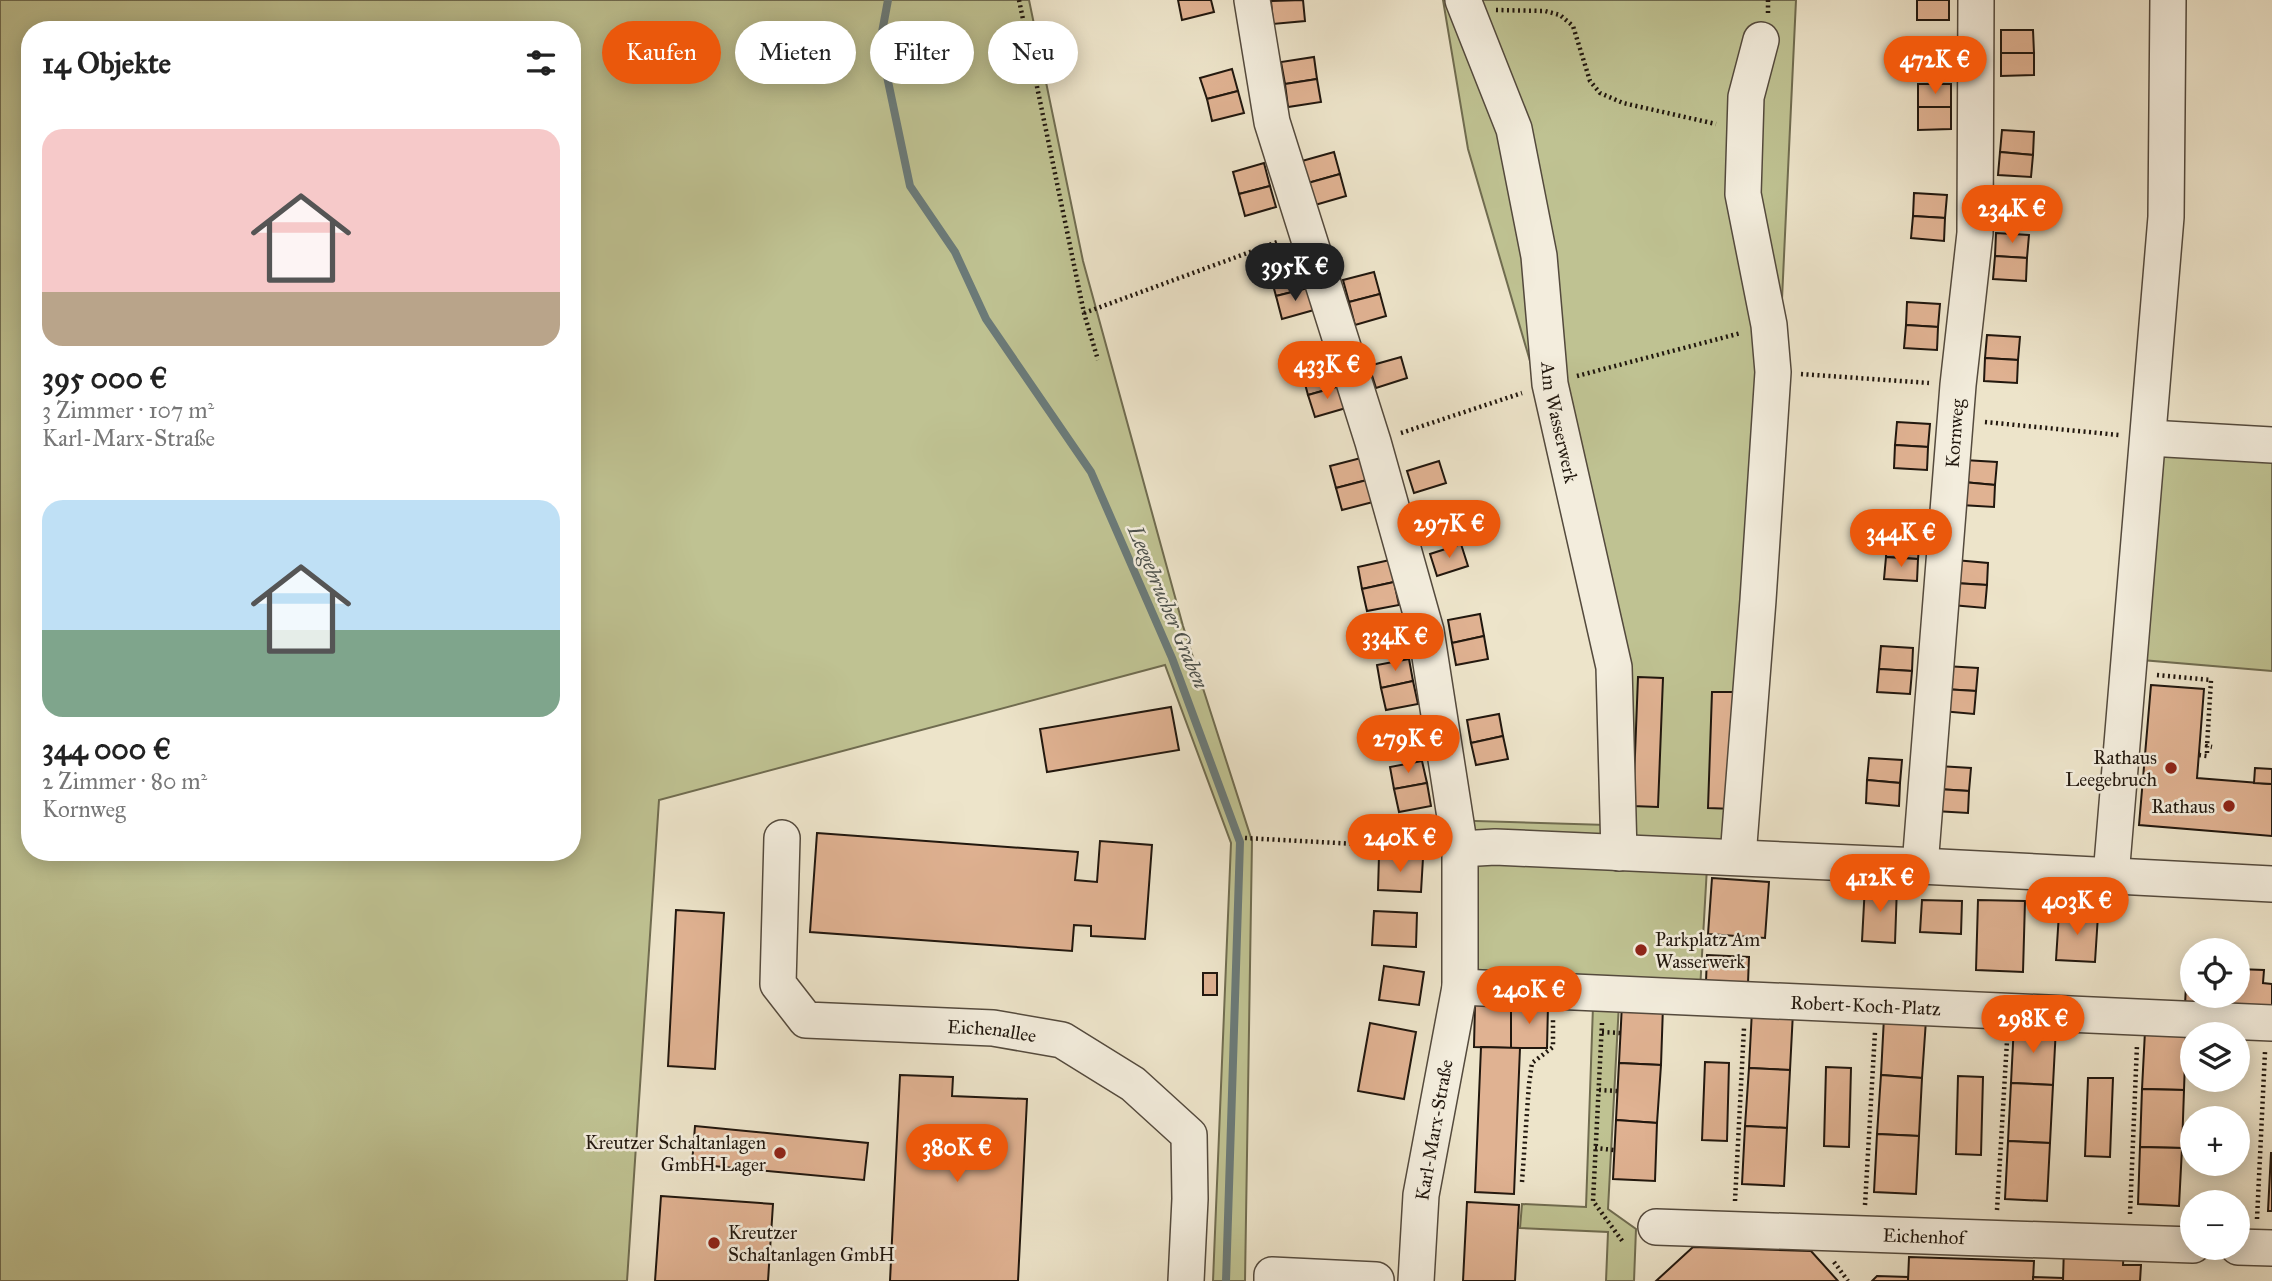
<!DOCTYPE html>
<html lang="de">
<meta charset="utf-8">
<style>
:root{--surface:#fff;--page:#f2f2f2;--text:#222;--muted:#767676;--accent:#ea580c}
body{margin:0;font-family:"IM FELL Great Primer",serif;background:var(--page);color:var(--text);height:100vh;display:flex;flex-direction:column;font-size:26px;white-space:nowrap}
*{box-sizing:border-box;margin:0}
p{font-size:23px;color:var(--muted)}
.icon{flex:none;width:38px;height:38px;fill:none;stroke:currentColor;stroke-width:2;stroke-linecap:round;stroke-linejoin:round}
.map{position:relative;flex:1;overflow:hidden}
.panel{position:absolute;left:21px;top:21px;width:560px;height:840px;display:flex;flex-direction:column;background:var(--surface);border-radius:28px;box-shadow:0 4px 18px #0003}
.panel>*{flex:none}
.banner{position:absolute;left:602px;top:21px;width:665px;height:63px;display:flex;gap:14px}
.tools{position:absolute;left:2180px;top:938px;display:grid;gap:14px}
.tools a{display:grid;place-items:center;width:70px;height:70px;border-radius:50%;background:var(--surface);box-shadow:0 4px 18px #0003;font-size:35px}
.price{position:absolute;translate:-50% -60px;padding:0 16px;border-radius:24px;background:var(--accent);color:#fff;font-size:23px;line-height:46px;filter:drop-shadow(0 2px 4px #0008)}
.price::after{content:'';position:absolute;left:50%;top:42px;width:21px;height:16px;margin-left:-10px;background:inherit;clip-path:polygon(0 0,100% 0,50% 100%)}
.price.active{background:#222;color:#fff}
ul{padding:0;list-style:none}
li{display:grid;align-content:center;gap:14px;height:371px;padding:0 21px}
li span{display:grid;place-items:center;height:217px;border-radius:21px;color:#555}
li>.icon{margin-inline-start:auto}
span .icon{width:126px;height:126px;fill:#fffc;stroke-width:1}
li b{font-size:30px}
h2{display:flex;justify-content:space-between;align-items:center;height:84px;padding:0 21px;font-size:30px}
.tag{padding:0 24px;border-radius:32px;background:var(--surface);box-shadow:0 4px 18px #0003;font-size:24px;line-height:63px}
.tag.active{background:var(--accent);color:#fff}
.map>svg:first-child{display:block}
</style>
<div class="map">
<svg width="2272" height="1281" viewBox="0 0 2272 1281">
<rect width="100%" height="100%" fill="#ede4ca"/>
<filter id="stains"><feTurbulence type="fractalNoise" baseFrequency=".00286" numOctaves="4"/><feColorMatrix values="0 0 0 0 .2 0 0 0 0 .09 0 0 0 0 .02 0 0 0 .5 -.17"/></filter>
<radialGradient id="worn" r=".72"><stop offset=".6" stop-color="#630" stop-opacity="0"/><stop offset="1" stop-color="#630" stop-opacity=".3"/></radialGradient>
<g fill="#bfc292" stroke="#706c50" stroke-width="2" fill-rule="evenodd">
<path d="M0 0H1029L1083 261 1183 626 1252 841 1245 1281H1213L1231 843 1165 665 659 800 627 1281H0ZM30 30H572V852H30Z"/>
<path d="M1443 0H1796L1765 662 1746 870 1707 867 1699 1008 1619 1003 1608 1209 1636 1229 1634 1281H1606L1608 1232 1520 1228 1522 1204 1586 1207 1593 1006 1443 1002V820L1607 825 1597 656 1537 385 1468 149Z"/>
<path d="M2155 422 2272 432V671L2130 659Z"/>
</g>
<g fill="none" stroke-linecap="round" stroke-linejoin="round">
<path stroke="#6b7a78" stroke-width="8" d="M888 0 880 43 910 186 955 252 986 319 1091 472 1172 658 1240 842 1226 1281"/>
</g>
<g fill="#e0b292" stroke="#21170e" stroke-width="2">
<path d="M1178 0H1211L1214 12 1182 20Z"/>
<path d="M1303 0 1305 21 1273 24 1271 1Z"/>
<rect x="1917" y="0" width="32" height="20"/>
<path d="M2001 30H2033L2034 53H2001Z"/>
<path d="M2001 53H2034V75L2001 76Z"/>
<path d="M1314 57 1317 79 1285 84 1281 62Z"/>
<path d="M1232 69 1238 91 1207 99 1200 78Z"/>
<path d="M1317 79 1321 102 1288 107 1285 84Z"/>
<rect x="1918" y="84" width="33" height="23"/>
<path d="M1238 91 1244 113 1212 121 1207 99Z"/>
<path d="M1918 107H1951V129L1918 130Z"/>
<path d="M2002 130 2034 132 2033 155 2000 152Z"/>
<path d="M1334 152 1340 174 1308 183 1302 161Z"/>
<path d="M2000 152 2033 155 2031 177 1998 175Z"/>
<path d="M1264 163 1270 186 1239 194 1233 172Z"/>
<path d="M1340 174 1346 196 1315 205 1308 183Z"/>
<path d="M1270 186 1276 207 1245 216 1239 194Z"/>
<path d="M1914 193 1947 195 1945 218 1913 216Z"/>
<path d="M1913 216 1945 218 1944 241 1911 238Z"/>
<path d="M1996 233 2029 235 2027 258 1995 256Z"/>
<path d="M1995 256 2027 258 2026 281 1993 279Z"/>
<path d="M1302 266 1308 288 1276 296 1270 274Z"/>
<path d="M1374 272 1380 294 1349 302 1343 280Z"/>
<path d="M1308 288 1314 310 1282 319 1276 296Z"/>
<path d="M1380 294 1386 316 1355 325 1349 302Z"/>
<path d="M1907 302 1940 304 1938 327 1906 325Z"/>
<path d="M1906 325 1938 327 1937 350 1904 348Z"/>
<path d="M1987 335 2020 337 2018 360 1985 358Z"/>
<path d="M1401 357 1407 378 1376 388 1369 366Z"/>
<path d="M1985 358 2018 360 2017 383 1984 381Z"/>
<path d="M1334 364 1340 386 1308 395 1302 373Z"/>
<path d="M1340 386 1346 408 1315 417 1308 395Z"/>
<path d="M1897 422 1930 424 1928 447 1895 445Z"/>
<path d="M1895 445 1928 447 1927 470 1894 468Z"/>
<path d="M1361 458 1367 480 1336 488 1330 466Z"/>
<path d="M1964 460 1997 462 1995 485 1963 482Z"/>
<path d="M1439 461 1446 483 1414 493 1407 471Z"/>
<path d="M1367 480 1373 502 1342 510 1336 488Z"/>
<path d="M1963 482 1995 485 1994 507 1961 505Z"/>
<path d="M1887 534 1920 536 1918 559 1886 557Z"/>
<path d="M1461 544 1468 566 1437 576 1430 554Z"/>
<path d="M1886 557 1918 559 1917 581 1884 579Z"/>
<path d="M1390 560 1394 582 1362 589 1358 567Z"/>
<path d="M1955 560 1988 563 1987 585 1954 583Z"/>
<path d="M1394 582 1399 605 1367 611 1362 589Z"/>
<path d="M1954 583 1987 585 1985 608 1952 605Z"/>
<path d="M1480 614 1484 636 1452 643 1448 620Z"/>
<path d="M1484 636 1488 659 1456 665 1452 643Z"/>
<path d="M1881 646 1913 648 1912 671 1879 669Z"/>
<path d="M1409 659 1413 681 1381 688 1377 665Z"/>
<path d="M1945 666 1978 668 1976 691 1943 689Z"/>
<path d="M1879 669 1912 671 1910 694 1877 692Z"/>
<path d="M1638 677 1663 678 1658 807 1633 806Z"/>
<path d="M1413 681 1418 704 1386 710 1381 688Z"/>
<path d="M2151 685 2204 689 2197 778 2272 784V836L2139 825Z"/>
<path d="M1943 689 1976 691 1974 714 1942 711Z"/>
<path d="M1712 692H1737L1734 809 1708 808Z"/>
<path d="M1171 707 1179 750 1047 772 1040 729Z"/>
<path d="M1499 714 1503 736 1471 743 1467 720Z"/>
<path d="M1503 736 1508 759 1476 765 1471 743Z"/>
<path d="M1869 758 1902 760 1900 783 1867 780Z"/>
<path d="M1422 761 1427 783 1394 789 1390 767Z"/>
<path d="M1938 766 1971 768 1969 791 1937 789Z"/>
<path d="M2255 768 2272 769V784L2254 783Z"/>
<path d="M1867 780 1900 783 1899 806 1866 803Z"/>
<path d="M1427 783 1431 806 1399 812 1394 789Z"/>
<path d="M1937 789 1969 791 1968 813 1935 811Z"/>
<path d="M817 833 1078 852 1075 880 1097 882 1100 841 1152 845 1145 939 1091 936V926L1074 925 1072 951 810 932Z"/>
<path d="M1379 856 1423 858 1421 892 1378 890Z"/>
<path d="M1712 878 1769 882 1765 938 1708 934Z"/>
<path d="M1865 885 1897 886 1895 943 1862 941Z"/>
<path d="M1922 900 1962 901 1961 934 1920 932Z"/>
<path d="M1978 900 2025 901 2023 972 1976 970Z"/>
<path d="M676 910 724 913 715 1069 668 1066Z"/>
<path d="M1374 911 1417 913 1416 947 1372 945Z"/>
<path d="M2059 913 2098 915 2095 962 2056 960Z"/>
<path d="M1707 955 1749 957 1748 983 1706 982Z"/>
<path d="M1384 966 1424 972 1419 1005 1379 1000Z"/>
<path d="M2187 966H2193V996H2238V969L2264 970 2263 983 2272 984V1009L2185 1005Z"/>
<rect x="1203" y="973" width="14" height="22"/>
<path d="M1475 1004 1511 1005V1048L1474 1047Z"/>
<path d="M1622 1004 1663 1006 1661 1065 1619 1063Z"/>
<path d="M1511 1005H1548L1547 1048H1511Z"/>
<path d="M1752 1010 1793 1012 1790 1070 1749 1068Z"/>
<path d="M1884 1017 1926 1020 1922 1078 1881 1075Z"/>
<path d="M1370 1023 1416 1032 1404 1099 1358 1091Z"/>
<path d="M2014 1024 2056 1027 2053 1085 2011 1083Z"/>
<path d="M2145 1031 2186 1032 2184 1090 2142 1089Z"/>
<path d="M1481 1047 1520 1048 1514 1194 1475 1192Z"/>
<path d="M1705 1062 1729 1063 1727 1141 1702 1140Z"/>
<path d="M1619 1063 1661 1065 1657 1123 1616 1120Z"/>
<path d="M1826 1067 1851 1068 1849 1147 1824 1146Z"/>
<path d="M1749 1068 1790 1070 1787 1128 1745 1126Z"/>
<path d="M900 1075 953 1077 952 1096 1027 1099 1018 1281H890Z"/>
<path d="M1881 1075 1922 1078 1919 1136 1877 1134Z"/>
<path d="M1958 1076 1983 1077 1981 1155 1956 1154Z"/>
<path d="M2088 1078H2113L2110 1157 2085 1156Z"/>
<path d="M2011 1083 2053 1085 2050 1143 2008 1141Z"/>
<path d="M2142 1089 2184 1090 2182 1148 2140 1147Z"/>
<path d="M1616 1120 1657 1123 1655 1181 1613 1179Z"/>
<path d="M695 1126 868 1143 864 1180 692 1164Z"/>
<path d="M1745 1126 1787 1128 1784 1186 1742 1184Z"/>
<path d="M1877 1134 1919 1136 1916 1194 1874 1192Z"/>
<path d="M2008 1141 2050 1143 2047 1201 2005 1199Z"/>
<path d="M2140 1147 2182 1148 2179 1206 2138 1204Z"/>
<path d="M2271 1153H2272V1211H2268Z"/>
<path d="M661 1196 773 1204 768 1281H655Z"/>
<path d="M1467 1202 1519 1205 1515 1281H1463Z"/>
<path d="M2064 1245 2124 1247 2123 1265H2141L2140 1281H2063Z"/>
<path d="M1693 1247 1811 1251 1838 1281H1656Z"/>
<path d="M1909 1257 2034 1261 2033 1281H1908Z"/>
<path d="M1877 1276 1908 1277V1281H1872Z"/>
<path d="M2033 1277 2063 1278V1281H2033Z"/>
</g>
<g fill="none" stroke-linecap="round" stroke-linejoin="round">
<defs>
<g id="minor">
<path d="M1252 0 1272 122 1373 442 1426 631 1460 849V987L1421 1195 1416 1281"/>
<path id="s1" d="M1463 0 1514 129 1539 256 1550 384 1614 667 1619 853"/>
<path d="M2149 438 2272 445"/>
<path id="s2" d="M782 838 778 984 806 1020 993 1028 1062 1040 1133 1084 1189 1135 1190 1199 1186 1281"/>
<path d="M1460 849 1495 847 1920 866 2272 884"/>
<path d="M1738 857 1758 600 1773 372 1769 325 1743 194 1746 97 1761 40"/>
<path id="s3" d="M1920 866 1958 385 1975 233 1976 0"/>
<path d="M2111 876 2166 217 2168 0"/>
<path id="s4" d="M1460 987 2272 1023"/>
<path id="s5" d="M1656 1227 2193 1245"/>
<path d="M2238 1247 2272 1248"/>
<path d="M1272 1281V1275L1376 1280"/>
</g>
</defs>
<use href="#minor" stroke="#544a3d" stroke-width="38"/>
<g stroke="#21170e" stroke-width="4.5" stroke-dasharray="2 3.5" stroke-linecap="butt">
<path d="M1019 0 1084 313 1098 360"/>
<path d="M1768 0V13"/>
<path d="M1496 10 1545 11 1560 15 1573 26 1590 81 1600 93 1623 103 1716 124"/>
<path d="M1084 313 1280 241"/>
<path d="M1801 374 1929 383"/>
<path d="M1577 376 1741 333"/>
<path d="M1985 422 2119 435"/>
<path d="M1401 433 1522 393"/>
<path d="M2157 675 2211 680 2207 746"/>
<path d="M2199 755 2207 756V746L2212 747"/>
<path d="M1245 838 1430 848"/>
<path d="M1602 1023 1593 1201 1623 1242"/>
<path d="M1602 1032 1620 1033"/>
<path d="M1599 1090 1617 1091"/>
<path d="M1595 1148 1614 1150"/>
<path d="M1522 1182 1529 1084 1532 1063 1553 1047V1020"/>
<path d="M1735 1201 1744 1028"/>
<path d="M1865 1205 1875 1032"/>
<path d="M1997 1210 2007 1041"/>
<path d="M2130 1214 2137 1045"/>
<path d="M2257 1219 2265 1052"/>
<path d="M1834 1262 1848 1281"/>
</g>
<use href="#minor" stroke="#f3eddd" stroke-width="35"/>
</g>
<g fill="#8f2418" stroke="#f3eddd" stroke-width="2.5">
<circle cx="2171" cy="768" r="7"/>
<circle cx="2229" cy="806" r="7"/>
<circle cx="1641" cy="950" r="7"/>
<circle cx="780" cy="1153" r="7"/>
<circle cx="714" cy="1243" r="7"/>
</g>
<g text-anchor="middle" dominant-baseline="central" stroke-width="5" stroke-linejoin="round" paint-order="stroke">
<g font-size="19" fill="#21170e" stroke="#f3eddd">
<text stroke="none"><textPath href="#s1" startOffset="436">Am Wasserwerk</textPath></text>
<text stroke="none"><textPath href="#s3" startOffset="434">Kornweg</textPath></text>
<text stroke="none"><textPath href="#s4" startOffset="406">Robert-Koch-Platz</textPath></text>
<text stroke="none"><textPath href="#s2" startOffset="378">Eichenallee</textPath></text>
<text transform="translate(1434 1130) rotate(-80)">Karl-Marx-Straße</text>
<text stroke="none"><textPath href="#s5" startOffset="268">Eichenhof</textPath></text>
</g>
<g font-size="19" fill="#21170e" stroke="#f3eddd" text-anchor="end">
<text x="2157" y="757">Rathaus<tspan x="2157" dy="22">Leegebruch</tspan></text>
<text x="2215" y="806">Rathaus</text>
<text x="1655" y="939" text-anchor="start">Parkplatz Am<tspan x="1655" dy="22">Wasserwerk</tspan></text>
<text x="766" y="1142">Kreutzer Schaltanlagen<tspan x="766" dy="22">GmbH Lager</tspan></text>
<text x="728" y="1232" text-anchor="start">Kreutzer<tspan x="728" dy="22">Schaltanlagen GmbH</tspan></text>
</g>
<g font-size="21" font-style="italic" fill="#4c514c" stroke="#f3eddd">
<text transform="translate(1168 607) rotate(67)">Leegebrucher Graben</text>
</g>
</g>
<rect width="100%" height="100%" filter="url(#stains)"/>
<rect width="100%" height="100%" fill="url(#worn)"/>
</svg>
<div class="tools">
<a><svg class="icon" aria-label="locate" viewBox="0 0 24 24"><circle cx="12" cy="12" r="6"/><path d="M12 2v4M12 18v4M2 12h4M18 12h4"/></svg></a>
<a><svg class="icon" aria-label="layers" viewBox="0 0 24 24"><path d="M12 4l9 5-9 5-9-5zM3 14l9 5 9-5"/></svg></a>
<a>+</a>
<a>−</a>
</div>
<b class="price" style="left:1935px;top:96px">472K €</b>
<b class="price" style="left:2012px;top:245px">234K €</b>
<b class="price active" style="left:1295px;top:303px">395K €</b>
<b class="price" style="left:1327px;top:401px">433K €</b>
<b class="price" style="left:1449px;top:560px">297K €</b>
<b class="price" style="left:1901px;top:569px">344K €</b>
<b class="price" style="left:1395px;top:673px">334K €</b>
<b class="price" style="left:1408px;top:775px">279K €</b>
<b class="price" style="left:1400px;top:874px">240K €</b>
<b class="price" style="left:1880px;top:914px">412K €</b>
<b class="price" style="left:2077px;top:937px">403K €</b>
<b class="price" style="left:1529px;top:1026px">240K €</b>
<b class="price" style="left:2033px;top:1055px">298K €</b>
<b class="price" style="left:957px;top:1184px">380K €</b>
<div class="banner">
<a class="tag active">Kaufen</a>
<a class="tag">Mieten</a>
<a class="tag">Filter</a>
<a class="tag">Neu</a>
</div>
<section class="panel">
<h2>14 Objekte<svg class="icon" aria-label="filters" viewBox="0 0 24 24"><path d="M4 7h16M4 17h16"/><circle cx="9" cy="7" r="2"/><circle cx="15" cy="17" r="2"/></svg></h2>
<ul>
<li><span style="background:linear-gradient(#f6c9c9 75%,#b9a48a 0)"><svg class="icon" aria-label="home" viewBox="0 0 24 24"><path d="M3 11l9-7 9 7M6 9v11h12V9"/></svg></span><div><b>395 000 €</b><p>3 Zimmer · 107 m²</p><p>Karl-Marx-Straße</p></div></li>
<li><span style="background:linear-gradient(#bfe0f5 60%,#7fa58c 0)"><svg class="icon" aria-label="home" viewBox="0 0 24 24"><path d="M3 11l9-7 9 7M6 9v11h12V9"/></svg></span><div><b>344 000 €</b><p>2 Zimmer · 80 m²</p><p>Kornweg</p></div></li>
</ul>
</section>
</div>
